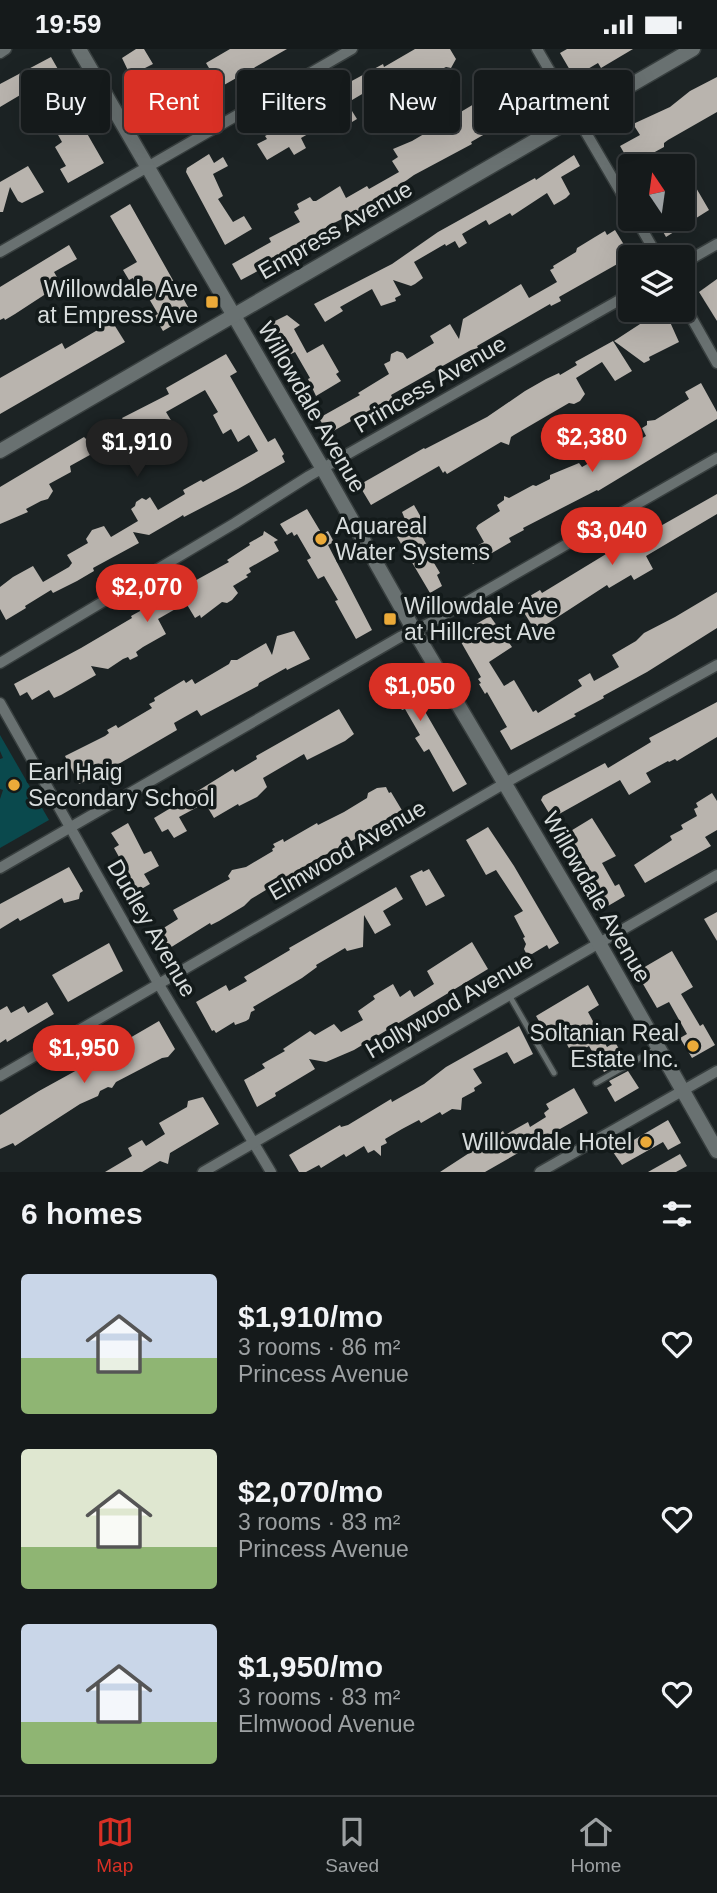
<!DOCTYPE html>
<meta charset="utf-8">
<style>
:root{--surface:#151a1b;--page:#222728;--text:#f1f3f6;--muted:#9da1a3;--line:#34383a;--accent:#d93025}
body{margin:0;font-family:Helvetica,sans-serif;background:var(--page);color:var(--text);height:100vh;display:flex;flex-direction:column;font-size:26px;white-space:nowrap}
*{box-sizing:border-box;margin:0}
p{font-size:23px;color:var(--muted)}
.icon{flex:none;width:38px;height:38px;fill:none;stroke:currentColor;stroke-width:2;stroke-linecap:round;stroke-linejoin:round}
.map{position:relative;height:1123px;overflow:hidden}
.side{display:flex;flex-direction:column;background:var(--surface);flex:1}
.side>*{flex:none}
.hud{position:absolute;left:21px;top:21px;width:676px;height:63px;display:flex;gap:14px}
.needle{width:46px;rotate:347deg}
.controls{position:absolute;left:618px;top:105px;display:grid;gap:14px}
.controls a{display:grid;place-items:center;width:77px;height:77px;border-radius:7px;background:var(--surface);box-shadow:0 7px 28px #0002,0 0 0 2px var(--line);font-size:35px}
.price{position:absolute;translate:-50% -60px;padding:0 16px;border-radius:24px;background:var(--accent);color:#fff;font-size:23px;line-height:46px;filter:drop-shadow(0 2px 4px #0008)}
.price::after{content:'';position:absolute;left:50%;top:42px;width:21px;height:16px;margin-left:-10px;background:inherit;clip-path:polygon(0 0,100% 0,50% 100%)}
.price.on{background:#222;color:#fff}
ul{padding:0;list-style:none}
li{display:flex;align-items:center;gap:21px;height:175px;padding:0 21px}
li span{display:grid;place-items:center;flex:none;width:196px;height:140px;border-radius:7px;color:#555}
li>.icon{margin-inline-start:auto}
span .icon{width:84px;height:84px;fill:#fffc;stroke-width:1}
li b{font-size:30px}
h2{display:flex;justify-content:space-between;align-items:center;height:84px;padding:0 21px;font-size:30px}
.pill{padding:0 24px;border-radius:7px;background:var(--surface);box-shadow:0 7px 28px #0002,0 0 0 2px var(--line);font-size:24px;line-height:63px}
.pill.on{background:var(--accent);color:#fff}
.status{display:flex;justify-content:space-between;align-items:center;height:49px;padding:0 35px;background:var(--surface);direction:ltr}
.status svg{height:19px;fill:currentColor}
.tab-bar{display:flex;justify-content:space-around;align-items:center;height:98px;border-top:2px solid var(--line);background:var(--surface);font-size:19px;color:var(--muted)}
.tab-bar a{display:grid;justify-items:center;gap:4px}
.tab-bar .on{color:var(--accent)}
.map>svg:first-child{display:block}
</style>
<div class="status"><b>19:59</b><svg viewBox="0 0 49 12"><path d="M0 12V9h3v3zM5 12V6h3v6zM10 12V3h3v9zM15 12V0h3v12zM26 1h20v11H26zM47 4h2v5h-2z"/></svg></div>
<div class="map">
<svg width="717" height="1123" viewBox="0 0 717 1123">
<rect width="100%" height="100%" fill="#1c2324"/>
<path fill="#0a494d" d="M0 686 49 771 0 799V750L3 741 0 740V710L3 709 0 702Z"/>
<g fill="#b9b4ae">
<path d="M136 0H144L153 15 143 20 155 40 168 33 178 50 176 51 180 59 176 62 180 69 162 79 135 36 122 9Z"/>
<path d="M230 0H287L217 40 220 46 203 57 191 37 212 24 206 14Z"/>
<path d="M415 0H450L456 10 451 19 446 18 388 47 381 49 374 38 347 54 357 70 352 73V77L337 81 331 72 301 89 306 99 294 106 289 98 267 111 257 95 267 90 265 87 322 55 344 40 343 38 348 34 383 15 384 18Z"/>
<path d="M567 0H633L601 19 598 14 574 28 560 4Z"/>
<path d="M51 8 63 29 55 35 73 62 76 60 83 73 81 74 104 114 68 134 60 120 66 117 55 98 62 93 32 39 0 58V35Z"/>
<path d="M527 26 543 54 536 59 505 78 499 80 497 78 471 93 472 95 414 126 400 136 401 138 376 153 330 176 304 193 306 196 241 231 232 215 271 193 269 189 300 173 294 163 299 160 297 155 310 148 313 152H316L340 137 346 149 367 137 369 140 399 123 392 112 398 108 393 100 412 92 441 75 439 72 447 67 449 70 479 52 488 69 516 53 509 40 517 36 515 33Z"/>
<path d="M717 28V63L668 91 664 94V98L631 116 620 97 640 86 633 75 670 58 690 42Z"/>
<path d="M209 105 214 114 223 108 228 117 213 125 223 147 218 150 233 173 244 167 252 180 225 196 186 123 187 119Z"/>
<path d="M574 106 580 117 561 128 570 145 566 149 554 156 547 144 512 167 510 164 489 176 486 171 462 185 467 194 459 199 455 192 446 197 445 195 414 213 423 229 415 235 411 237 393 231 401 246 395 249 396 252 381 257 372 240 340 258 343 262 325 273 314 255 392 215 438 183 535 129 536 131Z"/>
<path d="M28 117 44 143 22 154 18 152 10 138 3 163H0V133Z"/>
<path d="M695 137 709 161 666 188 656 170H682V143Z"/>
<path d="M130 155 192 265 163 282 154 267 158 265 138 231 135 233 133 229 129 231 123 221 137 213 110 167Z"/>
<path d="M615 181 629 204 628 209 559 248 561 252 551 257 550 255 477 297 478 299 471 301 391 346 393 350 378 359 379 360 371 365 369 362 328 385 319 369 360 346 358 344 389 325 384 315 390 312 391 305 397 302 403 304 407 310 434 294 430 287 450 275 459 290 463 270 521 235 529 249 557 233 550 221 554 219 553 217 576 203 577 199 595 188 605 182 607 186Z"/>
<path d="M69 196 77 210 54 223 61 235 15 265 5 271 4 269 0 271V238Z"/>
<path d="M717 230V272L699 243Z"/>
<path d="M660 262 670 273 679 293 649 308 650 311 644 314 614 292Z"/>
<path d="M287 266 300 276 294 280 307 304 323 295 339 323 336 325 341 332 316 347 308 330 310 329 295 303 291 305 271 274Z"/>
<path d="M110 269 125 293 0 365V329L62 294 65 300 101 279 99 276Z"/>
<path d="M613 292 632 322 615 332 602 313 576 329 585 345 580 352 574 355 569 354 514 386 511 388 509 396 501 393 447 425 445 422 443 424 439 417 371 456 359 436 424 399 425 400 487 368 525 342 546 330 559 324 560 326 577 316 575 313Z"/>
<path d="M226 305 237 323 230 327 268 393 275 389 284 405 282 407 285 413 238 440 184 468 183 466 180 468 149 486 133 483 139 494 93 519 94 522 77 532 53 544 51 541 25 557 26 559 6 571 0 560V538L13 528 33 517 43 533 69 518 72 514 67 506 88 494 86 490 92 481 104 477 111 488 138 472 131 460 135 457 136 453 142 449 146 451 150 448 158 461 185 445 183 441 201 431 203 433 258 402 249 386 238 393 231 380 223 385 213 366 218 363 205 341 166 363 172 373 160 380 158 377 137 390 139 394 128 401 123 393 100 407 97 402 70 417 71 423 49 435 53 442 48 450 41 452 26 460 28 463 0 475V438L84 388 86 390 104 380 105 383 124 372 122 369 169 345 166 339Z"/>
<path d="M701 334 717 363V370L598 442 597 441 523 479 524 481 509 489 511 493 473 515 466 503 484 493 476 479 478 476 500 462 497 456 504 451V447L509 449 533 436 536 437 550 430V426L579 414 582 418 612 401 616 407 633 397 632 395 646 387 642 379 647 376V372L655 371 689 350 685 343Z"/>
<path d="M717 445V465L646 507 653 520 634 531 631 526 609 539 607 536 547 575 533 578 518 554 540 541 542 544 611 502 612 504 627 496Z"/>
<path d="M414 456 422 470 408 478 402 463Z"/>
<path d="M307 460 322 485 328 482 334 493 328 496 372 581 356 590 335 552 338 551 324 527 318 530 307 511 311 509 297 485 294 487 292 483 287 486 280 475Z"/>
<path d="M416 477 428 498 433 496 441 510 434 514 440 524 437 526 442 537 430 544 397 488Z"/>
<path d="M264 482 278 491 274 493 279 502 249 519 251 523 246 526 248 528 233 537 238 544 232 551 227 554 222 553 201 569 200 566 195 569 186 554 158 570 166 585 143 598 136 603 138 607 130 611 128 608 123 610 108 620 91 617 96 626 61 646 54 649 49 641 32 651 27 643 20 647 14 635 81 599 132 569 131 567 229 513 227 511 250 496 249 494 263 486Z"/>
<path d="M717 543V579L647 623 603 647 604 649 574 665 576 667 511 701 500 682 507 678 487 643 485 645 479 635 481 634 478 630 481 628 457 586 490 567 512 598 489 613 504 637 514 631 533 663 536 661 538 664 582 637 578 631 590 624 594 632 619 618 612 606 636 592 644 584 675 568Z"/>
<path d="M294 582 310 610 287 621 286 619 259 634 258 637 201 667 197 661 174 674 177 681 110 720 79 735 65 707 105 687 109 684 107 681 116 676 118 679 152 659 149 655 155 652 154 649 184 631 186 634 192 630 195 635 229 615 231 611H237L266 594 272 606 277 587Z"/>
<path d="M398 616 467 735 453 743 429 700 424 703 415 689 420 686 405 660 402 661 388 641 385 643 383 640 377 643 370 632Z"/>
<path d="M717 653V688L677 712 675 710 669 713 668 712 646 724 651 733 629 746 620 731 552 769 541 751 543 747 605 714 608 719 651 693 649 689Z"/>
<path d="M339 660 354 685 345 692 307 711 304 705 263 729 267 738 257 748 239 757 238 755 214 769 205 754 179 768 187 782 174 789 168 780 162 783 154 769 174 757 173 754 178 750 195 741 196 743 233 720 235 723 257 710 256 707Z"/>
<path d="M386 738 389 744 391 743 403 763 400 766 312 813 251 850 244 857 219 872 211 876 210 874 165 902 157 887 164 883 162 880 178 870 173 861 230 830 228 827 232 821 246 818 273 802 272 800 275 798 273 795 283 790 284 793 317 774 318 776 344 763 367 749 368 744 377 739Z"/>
<path d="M712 744 717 752V781L705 788 711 797 645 834 634 816 672 791 670 787 683 780 681 776 697 767 694 760 698 758 696 754Z"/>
<path d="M592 769 616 807 602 814 615 837 619 835 625 847 608 857 606 855 604 856 599 847 603 844 569 786V783Z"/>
<path d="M128 774 144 805 151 802 159 817 144 825 150 835 138 842 114 799 119 796 111 784Z"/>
<path d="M488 778 514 817 559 894 549 900 547 896 532 905 526 904 524 900 526 895 523 889 525 888 514 867 523 862 496 821 486 826 466 791Z"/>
<path d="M69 818 83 842 80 844 79 850 64 854 62 849 20 872 18 869 0 880V855Z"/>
<path d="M429 820 445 847 426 857 410 827 422 821 423 823Z"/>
<path d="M396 838 403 850 383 862 391 876 375 885 364 866 363 898 347 902 345 899 316 916 317 918 302 929 253 958 255 961 251 963 249 970 246 972 235 976 234 973 216 984 214 981 212 982 196 953 226 936 229 942 247 932 244 928 290 901 289 899Z"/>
<path d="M717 863V892L704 870Z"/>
<path d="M472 893 488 920 354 1001 326 1013 309 1010 315 1020 275 1044 276 1047 257 1058 244 1031 265 1019 262 1015 285 1002 283 1000 310 982 315 986 334 975 341 983 363 971 358 962 375 950 373 947 393 935 400 948 410 941 414 948 434 935 427 922Z"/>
<path d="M109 894 123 922 68 953 52 926Z"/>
<path d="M672 902 693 938 681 945 700 977 703 975 715 996 692 1009 680 989 687 985 669 953 657 959 636 923Z"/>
<path d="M588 936 599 956 588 963 607 998 615 993 622 1005 619 1006 623 1013 604 1023 589 997 577 1004 574 999 570 1001 558 979 547 986 536 967Z"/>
<path d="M47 953 54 965 7 993 6 990 0 994V961L7 957 11 964 24 957 28 964Z"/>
<path d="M159 972 175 1000 168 1008 162 1009 116 1033 112 1039 108 1038 100 1042 98 1047 80 1055 15 1097 13 1094 0 1100V1066L39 1042 117 999 116 997Z"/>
<path d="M519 977 533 1005 514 1015 507 1003 473 1020 482 1034 474 1039 475 1042 462 1049 461 1061 452 1060 442 1066 440 1063 421 1074 419 1071 402 1080 385 1090 387 1094 381 1097V1107L374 1101 368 1104 364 1097 346 1108 344 1105 321 1119 319 1116 306 1123H299L289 1106 340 1076 341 1078 348 1076 391 1050 392 1053 424 1035 446 1018Z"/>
<path d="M628 1022 639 1039 615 1053 607 1039 612 1036 609 1032Z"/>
<path d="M574 1039 588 1064 485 1123H440L503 1082 505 1086 528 1073 530 1078 546 1068 544 1064 549 1060 546 1055Z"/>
<path d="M203 1048 219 1075 170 1104 168 1115 160 1112 142 1123H105L132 1107 128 1099 142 1091 146 1097 165 1085 159 1074 187 1058 188 1052Z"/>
<path d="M668 1071 681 1094 668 1101 663 1093 622 1116 613 1103Z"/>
<path d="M680 1105 687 1117 676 1123H648Z"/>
</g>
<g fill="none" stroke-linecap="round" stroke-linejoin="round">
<defs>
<g id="service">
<path d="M509 946 554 1024"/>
<path d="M596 1034 657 999"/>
</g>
<g id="minor">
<path d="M537 0 630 159"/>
<path d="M0 4 6 0"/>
<path d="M636 170 658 208"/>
<path d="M0 203 352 0"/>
<path d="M682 215 717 195"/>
<path d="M682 252 717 314"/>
<path d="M0 614 235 474 309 427 630 245"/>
<path d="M0 654 158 934 271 1123"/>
<path d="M0 819 400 588 428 575 717 409"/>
<path d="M0 1027 514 729 717 616"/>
<path d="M203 1123 717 826"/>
<path d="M540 1123 717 1022"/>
</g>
<g id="tertiary">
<path d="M79 0 323 420 414 581 599 894 717 1102"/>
<path d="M0 402 693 0"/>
</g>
</defs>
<use href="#service" stroke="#383f3f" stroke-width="8"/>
<use href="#minor" stroke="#383f3f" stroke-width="13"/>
<use href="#tertiary" stroke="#383f3f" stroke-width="17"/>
<use href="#service" stroke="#697171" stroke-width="5"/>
<use href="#minor" stroke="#697171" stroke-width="10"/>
<use href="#tertiary" stroke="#697171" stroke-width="14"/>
</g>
<g fill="#ebaa39" stroke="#131a1a" stroke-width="2.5">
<rect x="205" y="246" width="14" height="14" rx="3.5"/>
<circle cx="321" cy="490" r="7"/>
<rect x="383" y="563" width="14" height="14" rx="3.5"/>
<circle cx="14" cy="736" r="7"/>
<circle cx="693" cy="997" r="7"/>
<circle cx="646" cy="1093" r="7"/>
</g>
<g text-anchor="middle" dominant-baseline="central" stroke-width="7" stroke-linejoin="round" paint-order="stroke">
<g font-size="23" fill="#d8dddd" stroke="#131a1a">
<text transform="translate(335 181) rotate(-30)">Empress Avenue</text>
<text transform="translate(430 335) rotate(-30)">Princess Avenue</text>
<text transform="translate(312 358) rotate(60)">Willowdale Avenue</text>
<text transform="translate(347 801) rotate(-30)">Elmwood Avenue</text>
<text transform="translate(597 848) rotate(60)">Willowdale Avenue</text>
<text transform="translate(152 879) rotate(60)">Dudley Avenue</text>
<text transform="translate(449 956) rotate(-30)">Hollywood Avenue</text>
</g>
<g font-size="23" fill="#d8dddd" stroke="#131a1a" text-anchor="end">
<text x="198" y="240">Willowdale Ave<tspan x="198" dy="26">at Empress Ave</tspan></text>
<text x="335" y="477" text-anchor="start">Aquareal<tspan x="335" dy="26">Water Systems</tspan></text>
<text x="404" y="557" text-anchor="start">Willowdale Ave<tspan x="404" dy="26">at Hillcrest Ave</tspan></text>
<text x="28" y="723" text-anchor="start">Earl Haig<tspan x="28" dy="26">Secondary School</tspan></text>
<text x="679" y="984">Soltanian Real<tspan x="679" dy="26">Estate Inc.</tspan></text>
<text x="632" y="1093">Willowdale Hotel</text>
</g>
</g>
</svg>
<div class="controls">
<a><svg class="needle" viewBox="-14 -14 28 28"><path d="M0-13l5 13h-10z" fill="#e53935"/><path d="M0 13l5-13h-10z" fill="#9da1a3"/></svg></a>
<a><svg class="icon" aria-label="layers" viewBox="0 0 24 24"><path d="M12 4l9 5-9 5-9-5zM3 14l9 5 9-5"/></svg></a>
</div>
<b class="price" style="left:592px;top:425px">$2,380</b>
<b class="price on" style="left:137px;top:430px">$1,910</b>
<b class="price" style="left:612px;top:518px">$3,040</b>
<b class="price" style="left:147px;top:575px">$2,070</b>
<b class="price" style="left:420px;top:674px">$1,050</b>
<b class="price" style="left:84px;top:1036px">$1,950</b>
<div class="hud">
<a class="pill">Buy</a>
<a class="pill on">Rent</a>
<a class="pill">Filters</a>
<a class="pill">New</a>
<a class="pill">Apartment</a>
</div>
</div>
<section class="side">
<h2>6 homes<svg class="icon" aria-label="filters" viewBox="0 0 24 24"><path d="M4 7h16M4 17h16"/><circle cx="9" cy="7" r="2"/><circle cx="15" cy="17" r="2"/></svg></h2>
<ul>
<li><span style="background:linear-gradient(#c9d6e8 60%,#8fb573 0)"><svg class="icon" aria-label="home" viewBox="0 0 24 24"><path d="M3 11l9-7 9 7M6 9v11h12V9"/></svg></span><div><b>$1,910/mo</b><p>3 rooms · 86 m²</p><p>Princess Avenue</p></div><svg class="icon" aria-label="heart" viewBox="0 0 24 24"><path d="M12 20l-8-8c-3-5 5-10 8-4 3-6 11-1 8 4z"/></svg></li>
<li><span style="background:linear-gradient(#dfe7d0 70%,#8fb573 0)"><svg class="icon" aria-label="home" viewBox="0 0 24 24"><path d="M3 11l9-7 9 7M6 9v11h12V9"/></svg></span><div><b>$2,070/mo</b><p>3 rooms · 83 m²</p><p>Princess Avenue</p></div><svg class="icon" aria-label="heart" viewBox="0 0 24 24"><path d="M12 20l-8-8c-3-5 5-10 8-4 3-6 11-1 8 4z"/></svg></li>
<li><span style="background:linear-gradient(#c9d6e8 70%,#8fb573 0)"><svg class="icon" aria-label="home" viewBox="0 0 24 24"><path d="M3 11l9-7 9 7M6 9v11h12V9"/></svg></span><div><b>$1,950/mo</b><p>3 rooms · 83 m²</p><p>Elmwood Avenue</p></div><svg class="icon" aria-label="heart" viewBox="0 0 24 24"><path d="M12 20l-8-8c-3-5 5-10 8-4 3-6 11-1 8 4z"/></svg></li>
</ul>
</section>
<nav class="tab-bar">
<a class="on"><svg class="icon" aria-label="map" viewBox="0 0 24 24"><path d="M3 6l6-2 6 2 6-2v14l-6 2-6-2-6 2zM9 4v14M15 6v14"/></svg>Map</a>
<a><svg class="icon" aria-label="saved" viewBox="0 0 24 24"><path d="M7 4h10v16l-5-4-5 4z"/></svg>Saved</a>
<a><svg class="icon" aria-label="home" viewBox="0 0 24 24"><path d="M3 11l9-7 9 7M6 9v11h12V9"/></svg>Home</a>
</nav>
